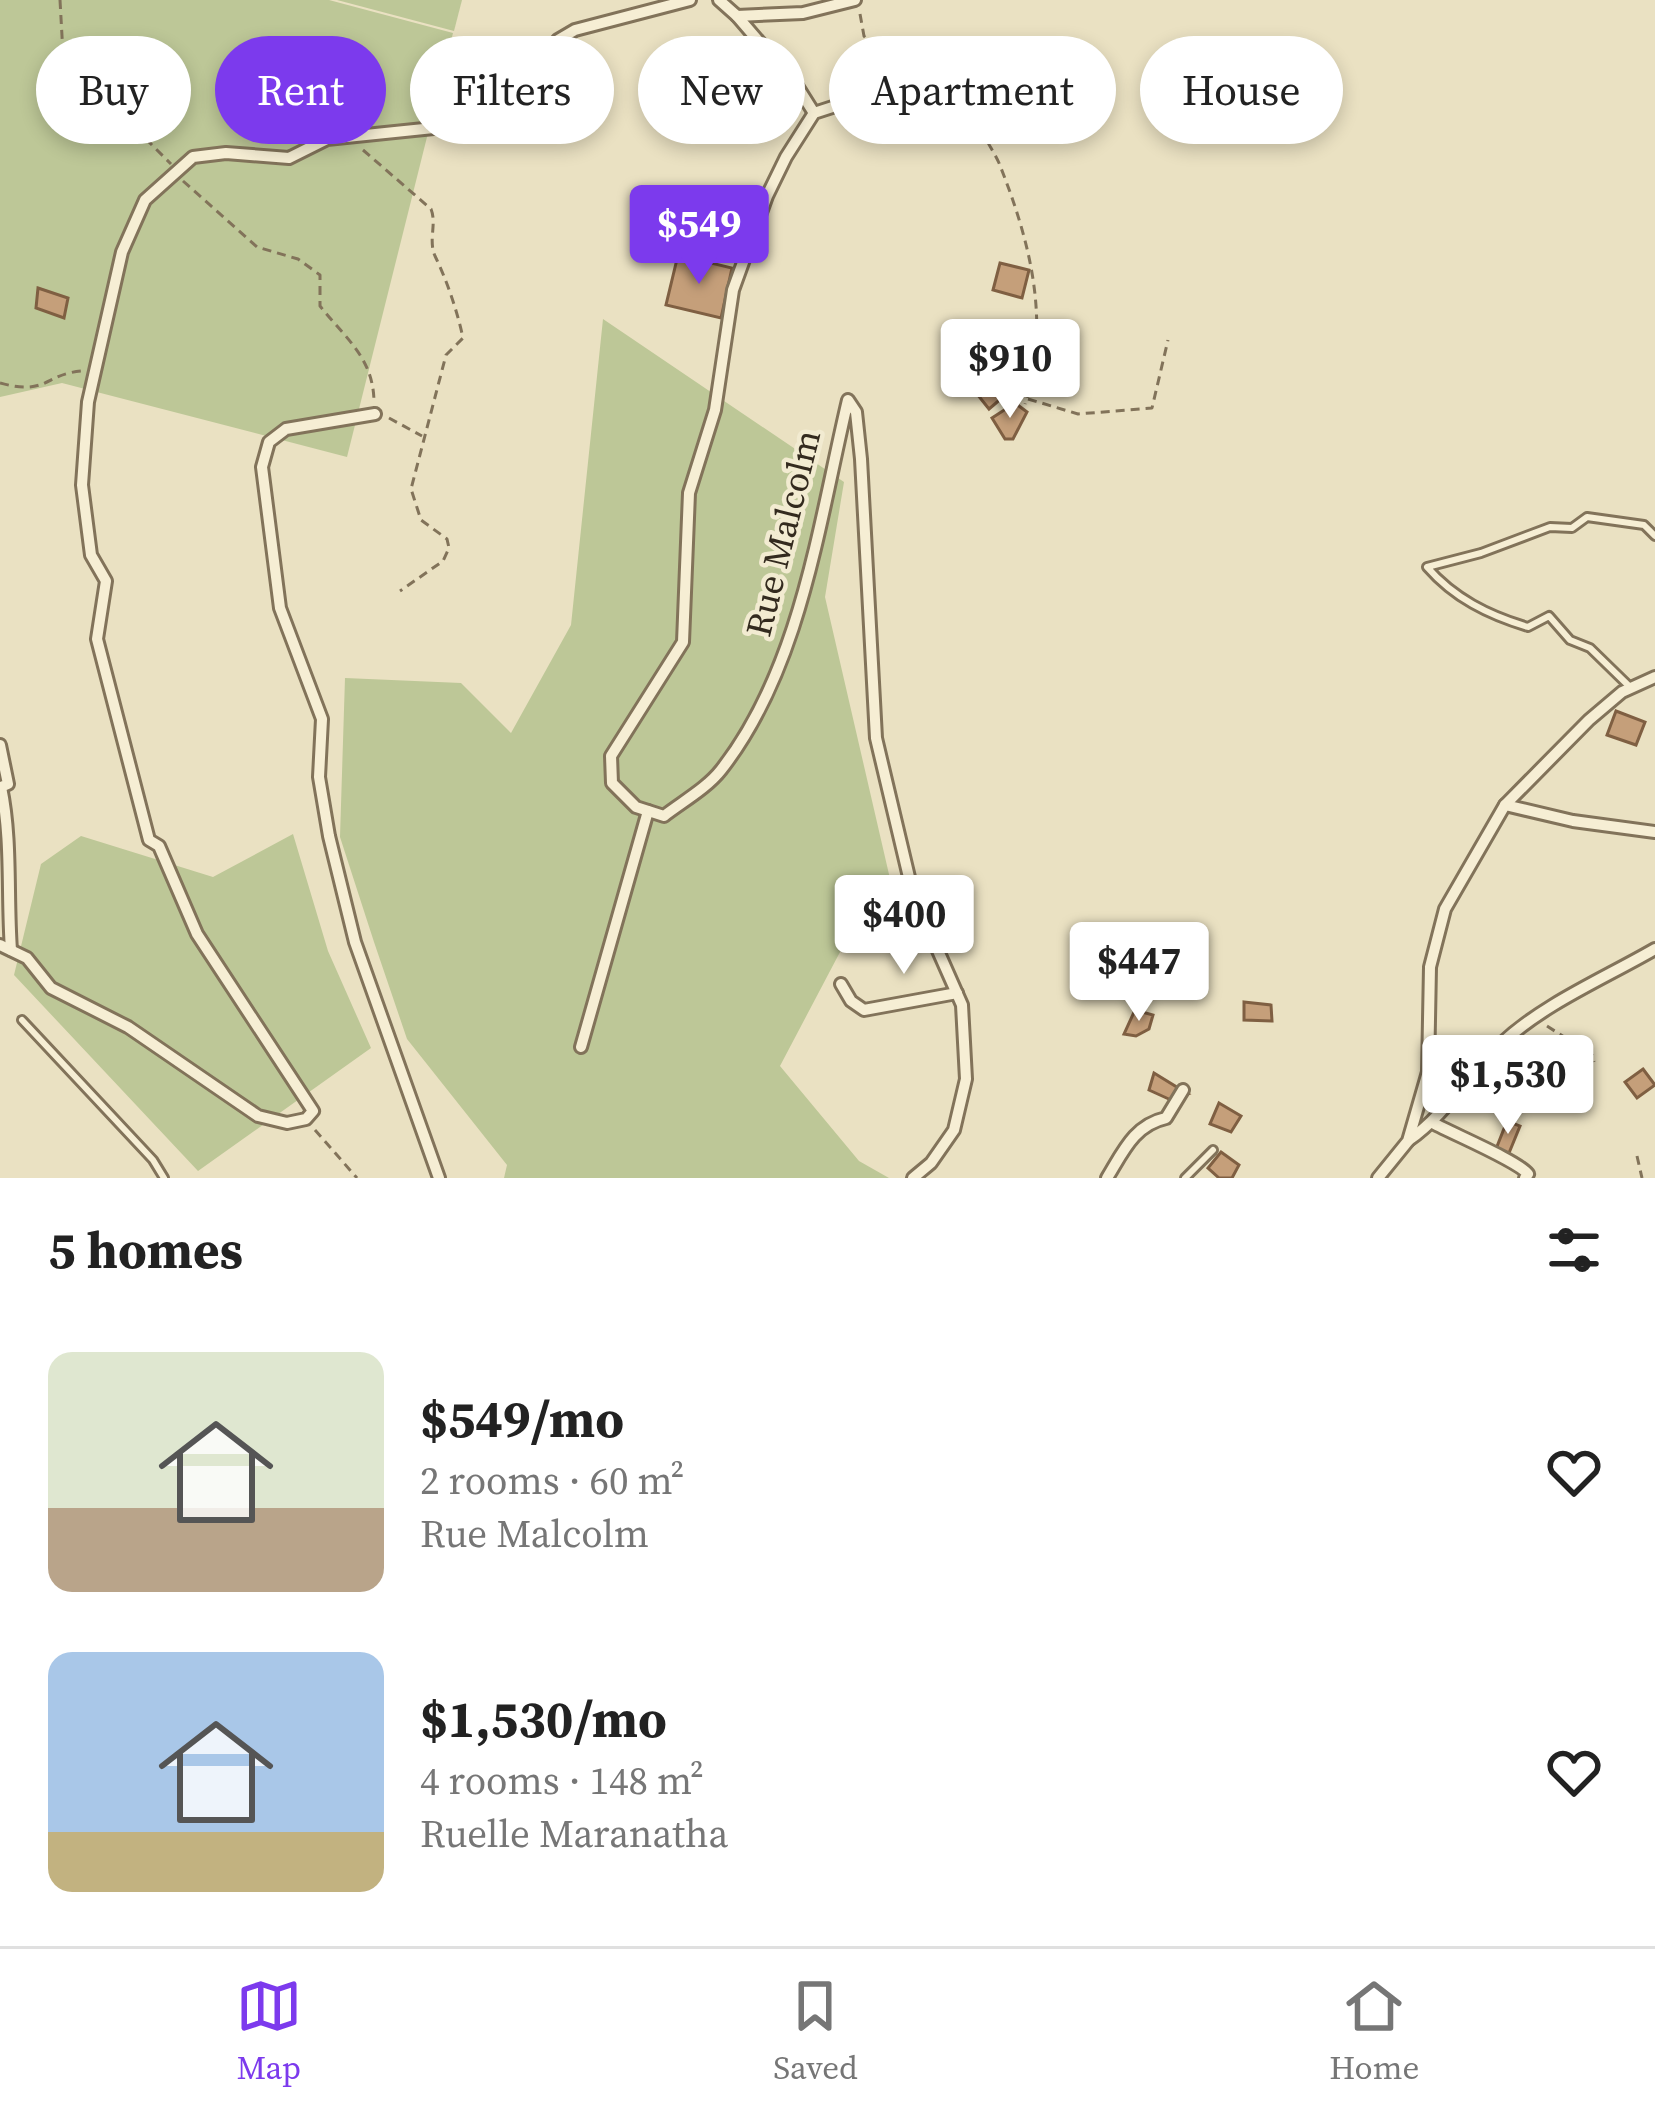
<!DOCTYPE html>
<meta charset="utf-8">
<style>
:root{--surface:#fff;--page:#f6f6f6;--text:#222;--muted:#767676;--line:#e0e0e0;--accent:#7c3aed}
body{margin:0;font-family:"Source Serif 4",serif;background:var(--page);color:var(--text);height:100vh;display:flex;flex-direction:column;font-size:45px;white-space:nowrap}
*{box-sizing:border-box;margin:0}
p{font-size:39px;color:var(--muted)}
.icon{flex:none;width:66px;height:66px;fill:none;stroke:currentColor;stroke-width:2;stroke-linecap:round;stroke-linejoin:round}
.map{position:relative;height:1178px;overflow:hidden}
.panel{display:flex;flex-direction:column;background:var(--surface);flex:1}
.panel>*{flex:none}
.top-card{position:absolute;left:36px;top:36px;width:1584px;height:108px;display:flex;gap:24px}
.price{position:absolute;translate:-50% -102px;padding:0 27px;border-radius:12px;background:#fff;color:#222;font-size:39px;line-height:78px;filter:drop-shadow(0 3px 6px #0008)}
.price::after{content:'';position:absolute;left:50%;top:72px;width:36px;height:27px;margin-left:-18px;background:inherit;clip-path:polygon(0 0,100% 0,50% 100%)}
.price.on{background:var(--accent);color:#fff}
ul{padding:0;list-style:none}
li{display:flex;align-items:center;gap:36px;height:300px;padding:0 48px}
li span{display:grid;place-items:center;flex:none;width:336px;height:240px;border-radius:24px;color:#555}
li>.icon{margin-inline-start:auto}
span .icon{width:144px;height:144px;fill:#fffc;stroke-width:1}
li b{font-size:51px}
h2{display:flex;justify-content:space-between;align-items:center;height:144px;padding:0 48px;font-size:51px}
.tag{padding:0 42px;border-radius:54px;background:var(--surface);box-shadow:0 6px 18px #0003;font-size:42px;line-height:108px}
.tag.on{background:var(--accent);color:#fff}
.tab-bar{display:flex;justify-content:space-around;align-items:center;height:168px;border-top:3px solid var(--line);background:var(--surface);font-size:33px;color:var(--muted)}
.tab-bar a{display:grid;justify-items:center;gap:6px}
.tab-bar .on{color:var(--accent)}
.map>svg:first-child{display:block}
</style>
<div class="map">
<svg width="1655" height="1178" viewBox="0 0 1655 1178">
<rect width="100%" height="100%" fill="#eae1c2"/>
<g fill="#bdc797">
<path d="M0 0H329L453 33 347 457 62 383 0 397Z"/>
<path d="M337 0H462L454 31Z"/>
<path d="M603 319 844 482 825 597 897 909 859 916 780 1066 859 1161 889 1178H504L507 1165 407 1039 374 942 340 837 345 678 461 683 511 733 571 625Z"/>
<path d="M293 834 328 951 371 1048 198 1171 14 975 41 864 81 836 213 877Z"/>
</g>
<g fill="#c59f7a" stroke="#7f5f42" stroke-width="3">
<path d="M128 40 143 54 131 68 117 51Z"/>
<path d="M912 85 939 119 918 136 891 102Z"/>
<path d="M678 255 732 268 721 318 666 305Z"/>
<path d="M1000 263 1029 270 1022 298 993 290Z"/>
<path d="M38 288 68 298 64 318 36 308Z"/>
<path d="M982 378H987L1003 397 989 409 977 394Z"/>
<path d="M1015 403 1027 412 1013 439H1005L992 418Z"/>
<path d="M1616 711 1645 722 1636 745 1607 735Z"/>
<path d="M1244 1002 1271 1005 1272 1021 1244 1020Z"/>
<path d="M1135 1010 1153 1015 1149 1029 1136 1036 1124 1034Z"/>
<path d="M1643 1069 1655 1085 1637 1098 1625 1082Z"/>
<path d="M1154 1073 1188 1094 1171 1100 1149 1090Z"/>
<path d="M1219 1103 1241 1116 1231 1132 1210 1124Z"/>
<path d="M1507 1121 1520 1126 1509 1153 1496 1149Z"/>
<path d="M1221 1152 1239 1165 1232 1178H1219L1208 1168Z"/>
</g>
<g fill="none" stroke-linecap="round" stroke-linejoin="round">
<defs>
<g id="service">
<path d="M1630 687 1590 648 1570 640 1549 616 1528 627C1488 615 1454 598 1427 567L1481 553 1550 527 1572 528 1587 517 1644 525 1655 536"/>
<path d="M22 1020 153 1160 164 1178"/>
<path d="M1185 1178 1213 1150"/>
</g>
<g id="minor">
<path d="M719 0 737 16 803 13 855 0"/>
<path d="M737 16 797 86 814 113"/>
<path d="M885 90 814 113 786 157 767 196 733 290 715 410 689 493 683 642 611 756 612 783 636 807 664 816C682 802 707 788 721 770 801 668 819 522 848 400L856 412 861 459 876 738 913 894 962 1005 966 1079 954 1130 931 1163 913 1178"/>
<path d="M375 414 286 429 269 442 262 467 280 608 322 719 319 777 329 836 355 942 439 1178"/>
<path d="M0 745 8 784 1 787C12 840 7 895 11 950"/>
<path d="M1505 805 1573 821 1655 832"/>
<path d="M0 945 27 958 51 988 128 1027 258 1116 287 1123 306 1119 313 1111 197 934 159 846 149 840 97 639 106 581 91 555 82 485 88 402 122 252 145 200 193 157 226 153 289 158 327 139 453 126 494 91 537 65 558 40 575 30 690 0"/>
<path d="M841 984 851 1001 864 1010 957 993"/>
<path d="M581 1047 648 811"/>
<path d="M1433 1123C1453 1134 1518 1161 1528 1174L1525 1178"/>
<path d="M1409 1140C1446 1114 1468 1075 1501 1044 1543 1004 1605 978 1655 949"/>
<path d="M1107 1178C1123 1152 1134 1125 1166 1118L1183 1090"/>
<path d="M1378 1178 1408 1141 1428 1072 1430 967 1445 909 1505 805 1589 720 1622 692 1655 677"/>
</g>
</defs>
<use href="#service" stroke="#82735a" stroke-width="12"/>
<use href="#minor" stroke="#82735a" stroke-width="16"/>
<g stroke="#82735a" stroke-width="3" stroke-dasharray="9 6" stroke-linecap="butt">
<path d="M60 0 63 54 73 89 84 104 142 135 171 164"/>
<path d="M860 14 864 36 901 78"/>
<path d="M897 82C916 77 936 57 956 65 980 75 974 109 982 130 986 141 994 152 999 163 1030 241 1051 321 1025 404"/>
<path d="M363 150 431 209C437 224 428 240 435 256 447 281 457 310 463 338L446 355 411 489 421 520 447 539 449 548 443 561 400 591"/>
<path d="M183 181 257 247 298 259 320 275V306C345 338 373 357 374 401"/>
<path d="M0 383C48 396 44 374 82 371"/>
<path d="M1028 399 1078 414 1152 408 1168 340"/>
<path d="M389 418 422 436"/>
<path d="M1547 1026 1592 1055 1594 1062"/>
<path d="M315 1130 357 1178"/>
<path d="M1637 1156 1642 1178"/>
</g>
<use href="#service" stroke="#f6eed4" stroke-width="6"/>
<use href="#minor" stroke="#f6eed4" stroke-width="10"/>
</g>
<g text-anchor="middle" dominant-baseline="central" stroke-width="9" stroke-linejoin="round" paint-order="stroke">
<g font-size="36" fill="#332a1e" stroke="#f2ebd1">
<text transform="translate(783 533) rotate(-76)">Rue Malcolm</text>
</g>
</g>
</svg>
<b class="price on" style="left:699px;top:287px">$549</b>
<b class="price" style="left:1010px;top:421px">$910</b>
<b class="price" style="left:904px;top:977px">$400</b>
<b class="price" style="left:1139px;top:1024px">$447</b>
<b class="price" style="left:1508px;top:1137px">$1,530</b>
<div class="top-card">
<a class="tag">Buy</a>
<a class="tag on">Rent</a>
<a class="tag">Filters</a>
<a class="tag">New</a>
<a class="tag">Apartment</a>
<a class="tag">House</a>
</div>
</div>
<section class="panel">
<h2>5 homes<svg class="icon" aria-label="filters" viewBox="0 0 24 24"><path d="M4 7h16M4 17h16"/><circle cx="9" cy="7" r="2"/><circle cx="15" cy="17" r="2"/></svg></h2>
<ul>
<li><span style="background:linear-gradient(#dfe7d0 65%,#b9a48a 0)"><svg class="icon" aria-label="home" viewBox="0 0 24 24"><path d="M3 11l9-7 9 7M6 9v11h12V9"/></svg></span><div><b>$549/mo</b><p>2 rooms · 60 m²</p><p>Rue Malcolm</p></div><svg class="icon" aria-label="heart" viewBox="0 0 24 24"><path d="M12 20l-8-8c-3-5 5-10 8-4 3-6 11-1 8 4z"/></svg></li>
<li><span style="background:linear-gradient(#a9c7e8 75%,#c2b280 0)"><svg class="icon" aria-label="home" viewBox="0 0 24 24"><path d="M3 11l9-7 9 7M6 9v11h12V9"/></svg></span><div><b>$1,530/mo</b><p>4 rooms · 148 m²</p><p>Ruelle Maranatha</p></div><svg class="icon" aria-label="heart" viewBox="0 0 24 24"><path d="M12 20l-8-8c-3-5 5-10 8-4 3-6 11-1 8 4z"/></svg></li>
</ul>
</section>
<nav class="tab-bar">
<a class="on"><svg class="icon" aria-label="map" viewBox="0 0 24 24"><path d="M3 6l6-2 6 2 6-2v14l-6 2-6-2-6 2zM9 4v14M15 6v14"/></svg>Map</a>
<a><svg class="icon" aria-label="saved" viewBox="0 0 24 24"><path d="M7 4h10v16l-5-4-5 4z"/></svg>Saved</a>
<a><svg class="icon" aria-label="home" viewBox="0 0 24 24"><path d="M3 11l9-7 9 7M6 9v11h12V9"/></svg>Home</a>
</nav>
